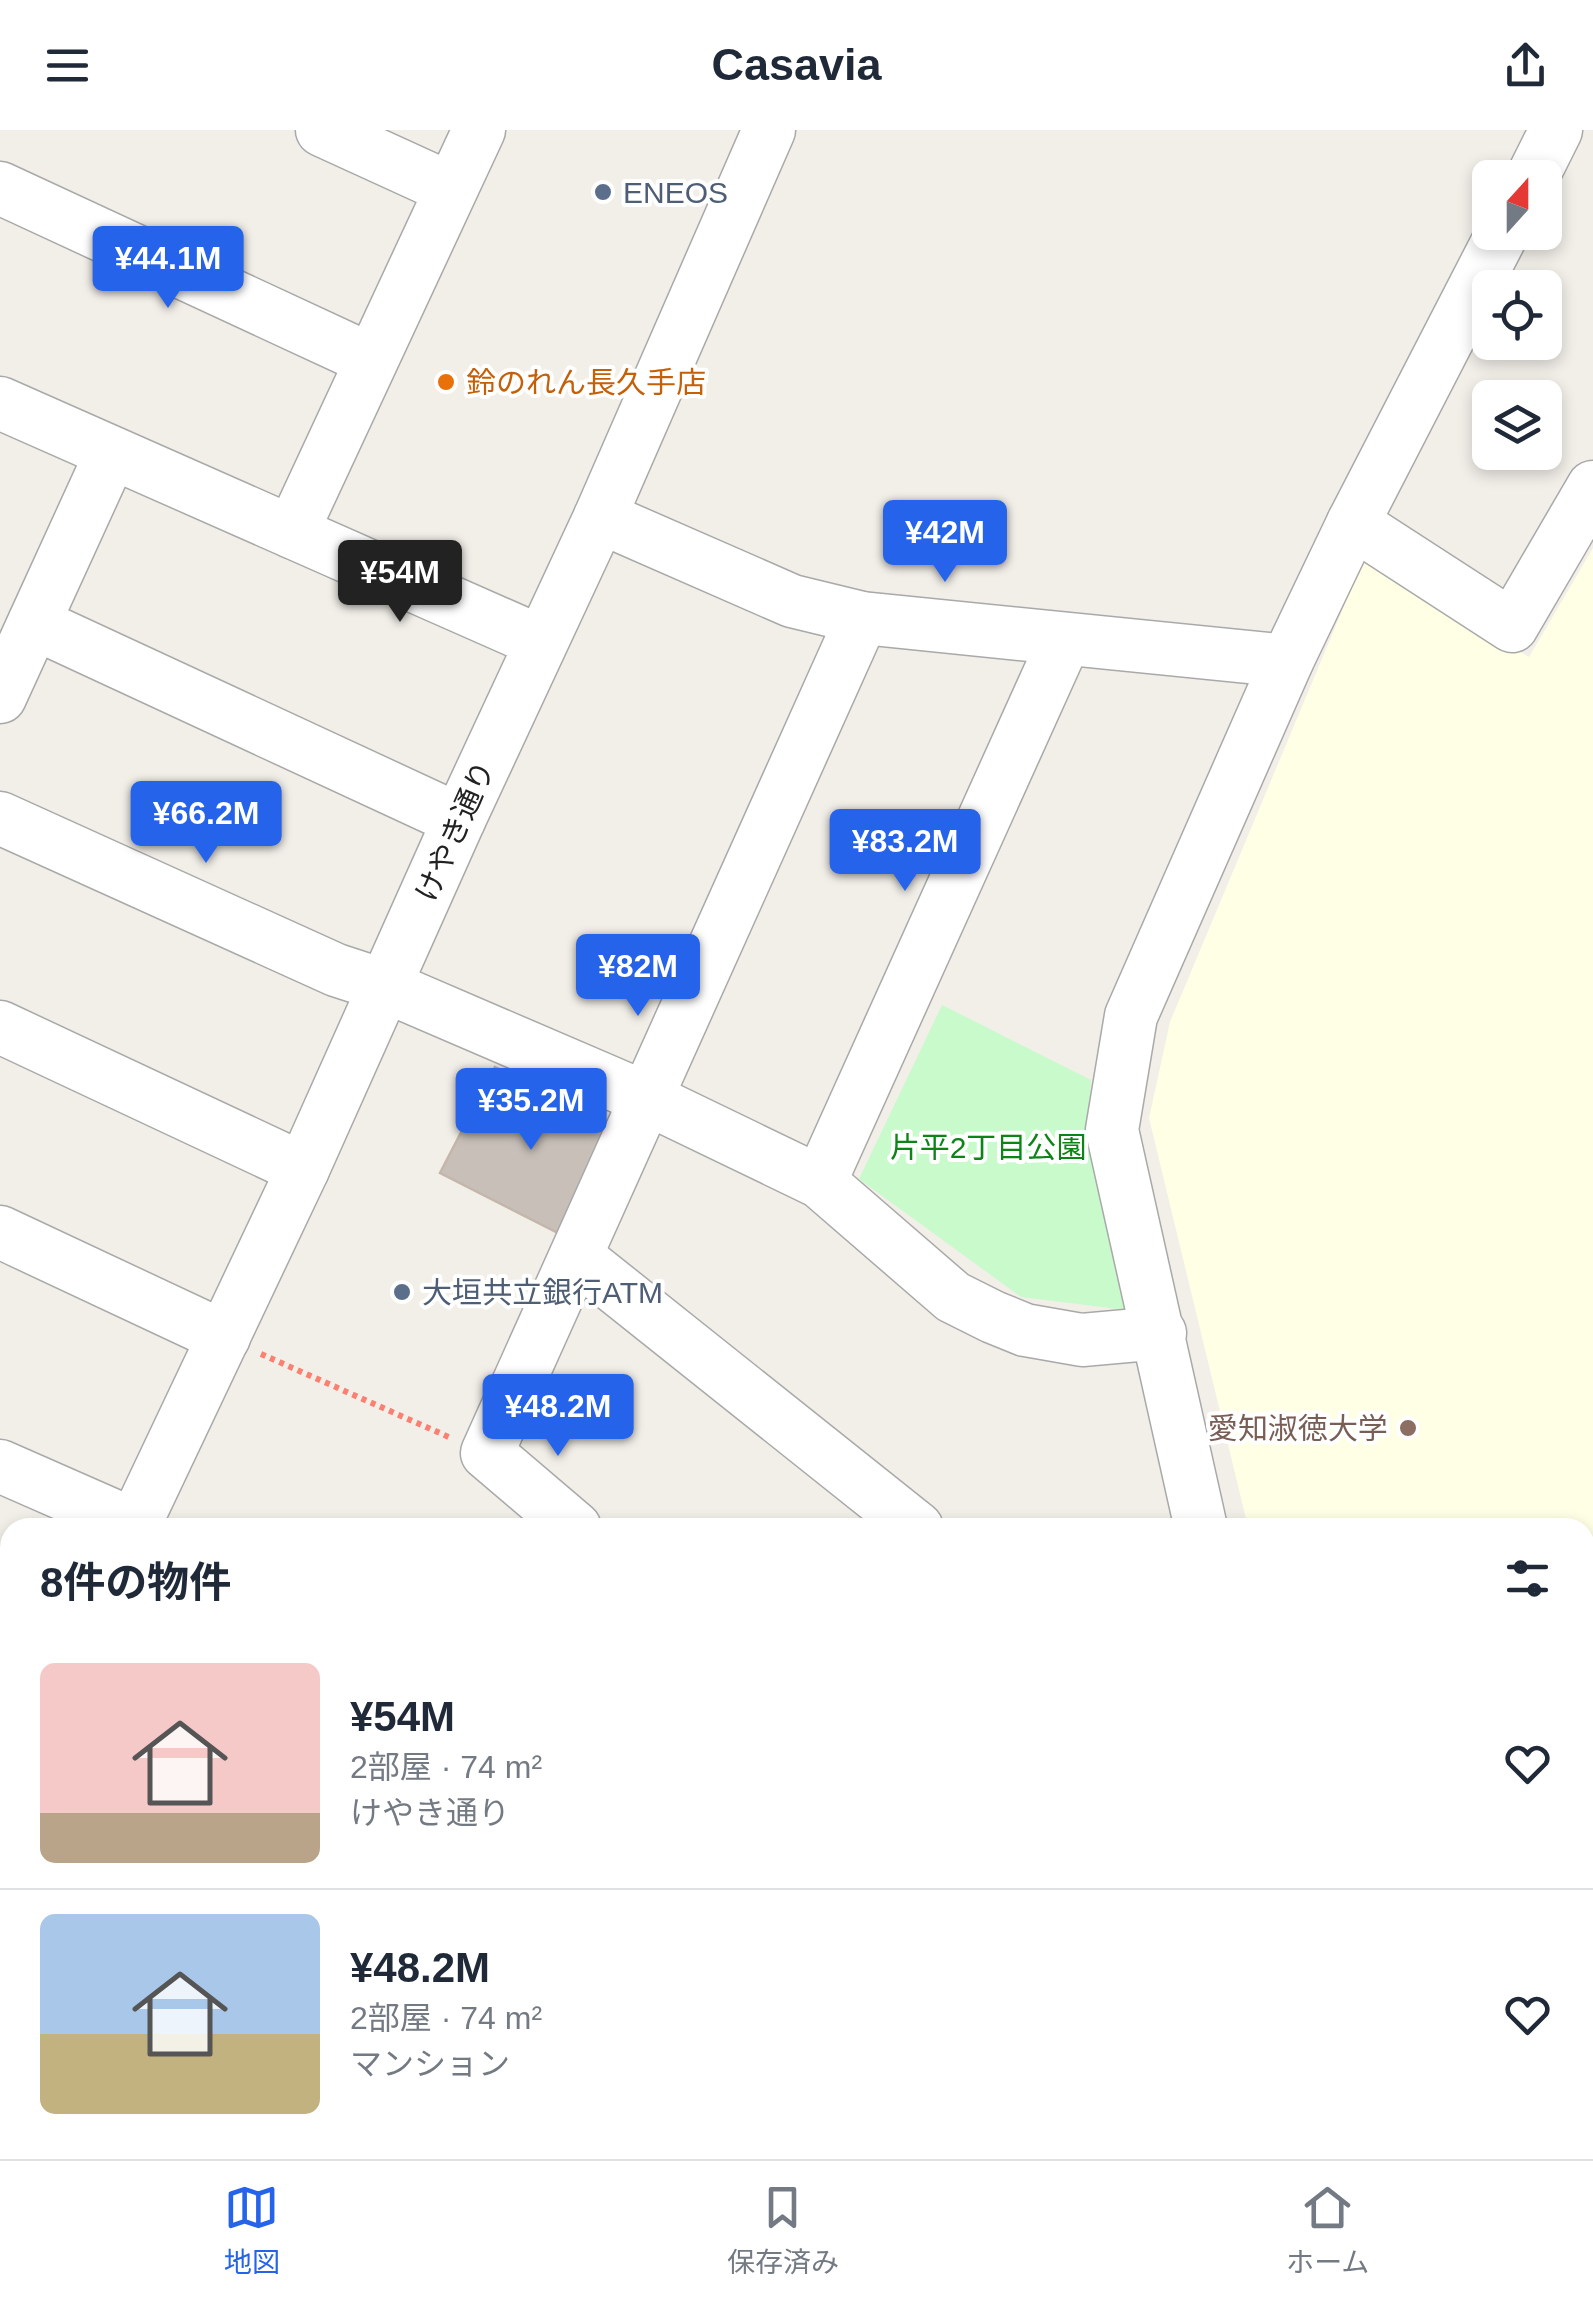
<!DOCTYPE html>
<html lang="ja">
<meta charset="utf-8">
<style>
:root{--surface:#fff;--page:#f6f6f7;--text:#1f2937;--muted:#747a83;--line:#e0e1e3;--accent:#2563eb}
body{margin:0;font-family:Helvetica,"Noto Sans JP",sans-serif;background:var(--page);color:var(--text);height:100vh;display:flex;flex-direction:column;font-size:38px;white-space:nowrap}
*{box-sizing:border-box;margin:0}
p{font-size:32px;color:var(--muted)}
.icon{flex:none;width:55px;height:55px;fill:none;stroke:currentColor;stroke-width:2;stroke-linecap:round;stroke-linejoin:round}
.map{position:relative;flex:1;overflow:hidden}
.details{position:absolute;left:0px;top:1388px;width:1595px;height:642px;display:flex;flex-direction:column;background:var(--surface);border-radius:30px 30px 0 0;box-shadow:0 5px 15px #0003}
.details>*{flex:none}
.needle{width:65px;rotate:21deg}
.controls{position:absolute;left:1472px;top:30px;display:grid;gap:20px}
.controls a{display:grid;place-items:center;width:90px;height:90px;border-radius:15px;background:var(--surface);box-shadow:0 5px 15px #0003;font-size:50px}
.price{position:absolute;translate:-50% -85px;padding:0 22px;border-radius:10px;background:var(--accent);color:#fff;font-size:32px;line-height:65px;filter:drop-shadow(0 2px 5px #0008)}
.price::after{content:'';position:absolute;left:50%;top:60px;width:30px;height:22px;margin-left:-15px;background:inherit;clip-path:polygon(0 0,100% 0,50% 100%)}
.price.current{background:#222;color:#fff}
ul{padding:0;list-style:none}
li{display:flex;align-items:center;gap:30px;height:250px;padding:0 40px}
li+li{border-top:2px solid var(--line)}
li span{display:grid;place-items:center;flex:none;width:280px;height:200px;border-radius:15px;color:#555}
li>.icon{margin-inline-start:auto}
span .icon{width:120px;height:120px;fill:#fffc;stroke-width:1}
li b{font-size:42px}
h2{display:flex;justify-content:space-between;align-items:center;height:120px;padding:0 40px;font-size:42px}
header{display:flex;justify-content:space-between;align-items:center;height:130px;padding:0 40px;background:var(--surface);font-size:45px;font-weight:700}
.tab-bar{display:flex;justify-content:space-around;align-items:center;height:140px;border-top:2px solid var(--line);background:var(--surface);font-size:28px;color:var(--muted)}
.tab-bar a{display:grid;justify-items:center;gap:5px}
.tab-bar .current{color:var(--accent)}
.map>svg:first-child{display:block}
</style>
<header><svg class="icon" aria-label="menu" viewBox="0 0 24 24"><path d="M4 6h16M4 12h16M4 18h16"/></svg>Casavia<svg class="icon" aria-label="share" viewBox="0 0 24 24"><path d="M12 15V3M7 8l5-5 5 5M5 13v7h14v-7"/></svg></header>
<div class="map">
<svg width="1593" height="2029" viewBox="0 0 1593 2029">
<rect width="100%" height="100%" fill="#f2efe9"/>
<path fill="#ffffe5" d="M1593 418V2029H1048L1054 2020H1585V1398L1248 1397 1149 988 1170 892 1365 426 1529 527Z"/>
<path fill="#c8facc" d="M942 875 1091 950 1088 998 1134 1181 1021 1167 859 1049Z"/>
<path fill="#c7bfb8" stroke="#c4b6ab" stroke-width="2.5" d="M495 937 623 1003 568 1108 440 1043Z"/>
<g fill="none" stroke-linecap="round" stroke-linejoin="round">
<defs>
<g id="minor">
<path d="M322 0 451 59"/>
<path d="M1532 48 1556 0"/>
<path d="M0 58 371 230"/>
<path d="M0 273 541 512"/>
<path d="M600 387 792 471 862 488 1287 531"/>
<path d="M1353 393 1512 496 1593 357"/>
<path d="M292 402 479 0"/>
<path d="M34 493 459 690"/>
<path d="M0 567 111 324"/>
<path d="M0 688 336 840 385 856 648 969 820 1052 953 1167 993 1187 1025 1200 1082 1210 1160 1203"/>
<path d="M0 897 303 1039"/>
<path d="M820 1052 1065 509"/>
<path d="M0 1102 224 1207"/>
<path d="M577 1127 917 1398"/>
<path d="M0 1336 141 1398"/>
<path d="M133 1398 303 1039 459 690 600 387 769 0"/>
<path d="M575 1398 487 1323 862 488"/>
<path d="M1201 1398 1112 1000 1131 886 1287 531 1353 393 1503 102"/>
<path d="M0 1688 10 1666"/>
<path d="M900 2020 911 2029"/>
<path d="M988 2029 995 2020"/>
</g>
</defs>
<use href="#minor" stroke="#a9a9a9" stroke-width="55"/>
<path stroke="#fa8072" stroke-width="6" stroke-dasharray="5 5" stroke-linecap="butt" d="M261 1224 451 1308"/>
<use href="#minor" stroke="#fff" stroke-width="52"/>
</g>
<g fill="#5c6f8a" stroke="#fff" stroke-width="4">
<circle cx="603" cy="62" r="10"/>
<circle cx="402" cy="1162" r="10"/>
</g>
<circle fill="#e8710a" stroke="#fff" stroke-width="4" cx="446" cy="252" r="10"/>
<circle fill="#8d6e63" stroke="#fff" stroke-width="4" cx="1408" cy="1298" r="10"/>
<g text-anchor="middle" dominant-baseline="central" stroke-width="8" stroke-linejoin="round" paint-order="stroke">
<g font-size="30" fill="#4e5e75" stroke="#fff" text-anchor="start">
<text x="623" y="62">ENEOS</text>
<text x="422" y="1162">大垣共立銀行ATM</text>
</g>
<g font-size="30" fill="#c56008" stroke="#fff" text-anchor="start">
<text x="466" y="252">鈴のれん長久手店</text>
</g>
<g font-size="30" fill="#222" stroke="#fff">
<text transform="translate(455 701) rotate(-66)">けやき通り</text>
</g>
<g font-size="30" fill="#0c8416" stroke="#fff">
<text x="988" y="1017">片平2丁目公園</text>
</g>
<g font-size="30" fill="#785e54" stroke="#fff" text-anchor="end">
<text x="1388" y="1298">愛知淑徳大学</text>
</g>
</g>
</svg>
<div class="controls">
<a><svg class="needle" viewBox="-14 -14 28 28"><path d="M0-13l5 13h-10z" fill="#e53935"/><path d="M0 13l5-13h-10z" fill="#747a83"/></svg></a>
<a><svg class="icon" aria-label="locate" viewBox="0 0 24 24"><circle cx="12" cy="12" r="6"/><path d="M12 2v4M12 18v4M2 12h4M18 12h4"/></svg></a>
<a><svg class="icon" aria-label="layers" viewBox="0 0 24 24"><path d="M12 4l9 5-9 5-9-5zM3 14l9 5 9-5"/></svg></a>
</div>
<b class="price" style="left:168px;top:181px">¥44.1M</b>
<b class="price" style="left:945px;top:455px">¥42M</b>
<b class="price current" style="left:400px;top:495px">¥54M</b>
<b class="price" style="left:206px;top:736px">¥66.2M</b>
<b class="price" style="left:905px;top:764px">¥83.2M</b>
<b class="price" style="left:638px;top:889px">¥82M</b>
<b class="price" style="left:531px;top:1023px">¥35.2M</b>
<b class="price" style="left:558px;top:1329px">¥48.2M</b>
<section class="details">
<h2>8件の物件<svg class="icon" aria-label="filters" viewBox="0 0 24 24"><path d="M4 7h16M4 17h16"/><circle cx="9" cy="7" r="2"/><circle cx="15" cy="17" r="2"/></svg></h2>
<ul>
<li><span style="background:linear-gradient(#f6c9c9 75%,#b9a48a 0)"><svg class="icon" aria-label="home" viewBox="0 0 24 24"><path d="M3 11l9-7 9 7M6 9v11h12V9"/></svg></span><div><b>¥54M</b><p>2部屋 · 74 m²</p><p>けやき通り</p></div><svg class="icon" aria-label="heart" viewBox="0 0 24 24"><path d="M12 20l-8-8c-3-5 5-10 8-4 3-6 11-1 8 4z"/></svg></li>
<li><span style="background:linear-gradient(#a9c7e8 60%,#c2b280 0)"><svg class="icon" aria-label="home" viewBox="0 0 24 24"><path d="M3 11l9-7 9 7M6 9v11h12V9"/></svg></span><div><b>¥48.2M</b><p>2部屋 · 74 m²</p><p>マンション</p></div><svg class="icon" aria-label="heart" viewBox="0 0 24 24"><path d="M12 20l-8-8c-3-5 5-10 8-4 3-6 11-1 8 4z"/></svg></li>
</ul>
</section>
</div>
<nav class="tab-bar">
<a class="current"><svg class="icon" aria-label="map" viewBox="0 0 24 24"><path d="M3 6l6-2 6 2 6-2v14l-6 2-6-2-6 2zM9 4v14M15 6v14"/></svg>地図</a>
<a><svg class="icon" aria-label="saved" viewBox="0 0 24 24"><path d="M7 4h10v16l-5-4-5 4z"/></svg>保存済み</a>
<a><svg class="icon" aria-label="home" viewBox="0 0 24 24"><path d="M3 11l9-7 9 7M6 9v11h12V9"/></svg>ホーム</a>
</nav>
